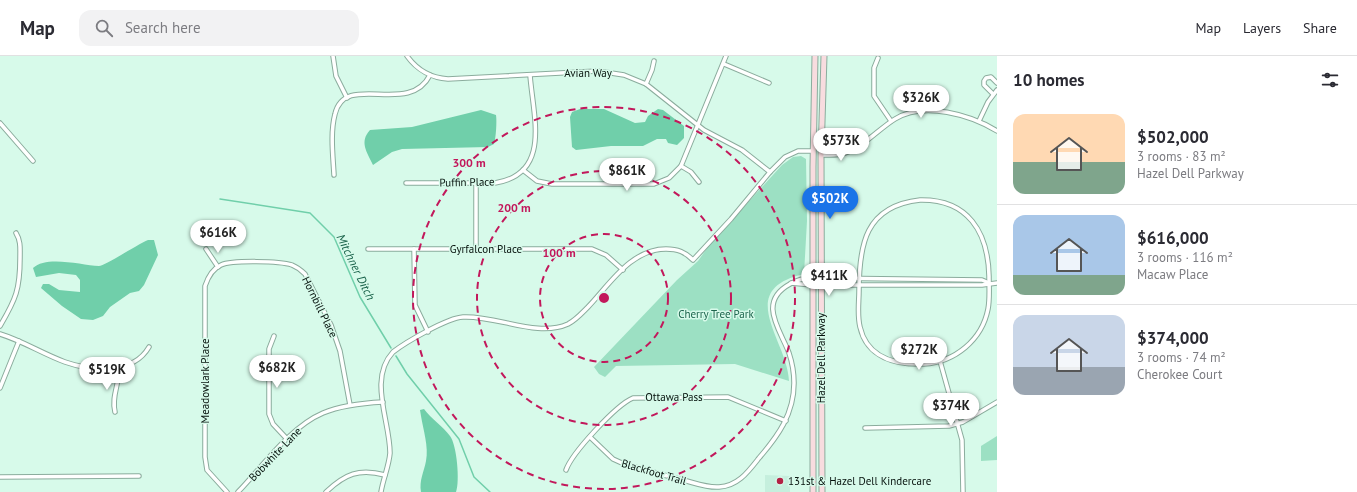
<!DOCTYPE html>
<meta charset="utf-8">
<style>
:root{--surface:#fff;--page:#f2f2f3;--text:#2b2b33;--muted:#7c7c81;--line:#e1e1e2;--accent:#1a73e8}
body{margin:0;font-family:"PT Sans",sans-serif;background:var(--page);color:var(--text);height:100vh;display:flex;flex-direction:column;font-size:15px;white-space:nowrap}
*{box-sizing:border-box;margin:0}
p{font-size:13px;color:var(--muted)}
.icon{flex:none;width:22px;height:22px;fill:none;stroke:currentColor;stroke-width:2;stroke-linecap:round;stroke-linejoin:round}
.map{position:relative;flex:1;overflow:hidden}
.panel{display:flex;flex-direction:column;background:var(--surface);width:360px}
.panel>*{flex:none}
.price{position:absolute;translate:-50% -34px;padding:0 9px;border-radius:14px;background:#fff;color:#222;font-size:13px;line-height:26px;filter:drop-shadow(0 1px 2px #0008)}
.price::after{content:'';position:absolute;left:50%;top:24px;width:12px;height:9px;margin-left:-6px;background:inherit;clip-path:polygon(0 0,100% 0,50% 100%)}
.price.on{background:var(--accent);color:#fff}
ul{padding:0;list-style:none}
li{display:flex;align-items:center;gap:12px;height:100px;padding:0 16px}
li+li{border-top:1px solid var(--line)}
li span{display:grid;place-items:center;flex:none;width:112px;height:80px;border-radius:12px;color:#555}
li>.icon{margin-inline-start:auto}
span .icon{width:48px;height:48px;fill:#fffc;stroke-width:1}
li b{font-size:17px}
h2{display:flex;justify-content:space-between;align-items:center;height:48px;padding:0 16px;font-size:17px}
header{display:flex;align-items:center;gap:24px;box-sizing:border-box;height:56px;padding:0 20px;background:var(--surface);border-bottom:1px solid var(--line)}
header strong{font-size:19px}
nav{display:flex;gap:22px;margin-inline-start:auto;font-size:14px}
.search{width:280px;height:36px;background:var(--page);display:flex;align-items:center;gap:10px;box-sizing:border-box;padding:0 14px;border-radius:12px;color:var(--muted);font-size:15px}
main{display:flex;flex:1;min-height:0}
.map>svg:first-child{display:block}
</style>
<header>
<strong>Map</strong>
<div class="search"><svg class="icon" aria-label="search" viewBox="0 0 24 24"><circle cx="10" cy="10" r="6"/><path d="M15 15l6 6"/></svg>Search here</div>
<nav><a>Map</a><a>Layers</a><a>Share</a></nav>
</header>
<main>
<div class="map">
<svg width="997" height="436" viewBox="0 0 997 436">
<rect width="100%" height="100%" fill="#d7faea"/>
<path fill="#c5efdd" d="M765 419 790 420V436H765Z"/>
<g fill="#9ce0c3">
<path d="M801 100 806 103 807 165 804 218C733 234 788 285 789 325L735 308 616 310 605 321 599 318 594 311 677 224 698 205 710 188 782 109 793 101Z"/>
<path d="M997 380V404L981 405V390Z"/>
</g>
<g fill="#70cfaa">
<path d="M580 53H604L635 67 645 66 648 60 658 53 663 54 684 70V82L677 89 668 87 666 83H657L643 90H611L576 94 572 91 570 61 572 56Z"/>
<path d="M481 54 496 59C497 65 496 82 494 88L488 91 402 93 392 96 373 109C367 96 359 86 370 74L412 71Z"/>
<path d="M148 184H154L158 199 144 229 139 235 130 237 110 251 103 260 93 264 81 263 62 250 41 232 43 228H49L59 234 80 236V224L76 219 59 217 36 221 33 212C46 199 82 209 99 210 105 210 138 188 148 184Z"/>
<path d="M424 353C431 363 443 370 450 380 457 389 460 426 456 436H421C419 424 424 416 426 405 429 391 423 373 421 360L420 354Z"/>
</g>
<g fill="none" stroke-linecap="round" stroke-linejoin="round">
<g stroke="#70cfaa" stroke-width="1.5">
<path d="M220 143 310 157 334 181 360 241 391 292"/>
<path d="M396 300 407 318 459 383 474 421 490 436"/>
</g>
<defs>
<g id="minor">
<path d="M333 0 336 20 347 42"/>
<path d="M407 0C417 14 432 22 448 23L598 15 624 19 646 28 704 74 742 94 770 116"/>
<path d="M878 2 874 12V40L891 65"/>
<path d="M724 8 769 27"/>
<path d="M646 28 652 14 654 5"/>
<path d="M993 38 984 29V25L986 22 991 21 997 27"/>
<path d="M979 65 988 46 997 34"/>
<path d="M0 67 33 105"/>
<path d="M822 91 853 92"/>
<path d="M821 99C829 99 838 100 845 97 862 92 880 72 895 63 924 45 971 59 997 75"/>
<path d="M681 110 691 116 699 126"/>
<path d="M523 114 537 125 552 128H654L669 122 681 110 726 0"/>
<path d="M334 119C333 100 330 77 335 58 345 15 409 61 430 19"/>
<path d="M406 127H495C552 118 533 60 530 19"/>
<path d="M476 127V193"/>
<path d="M920 144C968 143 988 176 989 220 989 231 990 243 988 253 982 284 955 306 924 308 896 309 867 302 860 271 857 259 859 246 859 235 859 189 865 150 920 144Z"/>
<path d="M206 193 218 211"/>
<path d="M368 193H592L606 199 623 214"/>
<path d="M414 193 415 249 428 276"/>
<path d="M821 222 982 224 989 227"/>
<path d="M791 227 812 229"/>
<path d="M821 229H982L997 227"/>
<path d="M0 270C16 243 20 233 20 202 20 193 21 185 16 177"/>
<path d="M0 278C23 285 43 298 65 306 91 315 133 319 149 291"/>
<path d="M274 280 269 293V358L273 368 287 383"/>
<path d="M940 305 962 384 963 436"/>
<path d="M0 332 19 285"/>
<path d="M115 356C111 340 120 327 119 311"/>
<path d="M865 372 949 370 963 366 997 346"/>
<path d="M590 381 613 403 624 408C644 414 664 419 683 424 695 427 707 432 719 431 738 430 748 416 759 402 778 380 794 358 794 327 794 317 792 306 789 297 780 273 757 246 790 228 798 224 803 222 812 222"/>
<path d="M566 414C572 397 616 349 633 342L728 341 786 365"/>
<path d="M0 421 139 420"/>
<path d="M227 436 207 414 205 401V230C208 221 212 213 221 209 232 204 280 205 292 209 297 211 301 214 305 218L331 269 340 295 350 349"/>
<path d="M238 436C263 410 290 371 323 357 342 349 363 347 383 346"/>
<path d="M326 436C345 418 359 412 385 419"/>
<path d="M381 436C383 423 389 410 390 397 390 365 368 323 393 296 406 286 447 262 463 261 496 259 537 282 568 268 576 264 582 257 588 251 610 228 631 193 666 193 678 193 685 196 693 204L731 163 770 116 785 101 798 95H813"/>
</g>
<g id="secondary">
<path d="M813 436V111L815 0"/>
<path d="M822 436 821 99 824 0"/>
</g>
</defs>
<use href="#minor" stroke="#8bac9d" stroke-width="5.5"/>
<use href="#secondary" stroke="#8bac9d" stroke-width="7"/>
<use href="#minor" stroke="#fff" stroke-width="3.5"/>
<use href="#secondary" stroke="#f8dcdf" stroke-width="5"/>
</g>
<g fill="none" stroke="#c2185b" stroke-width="2" stroke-dasharray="7 5">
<circle cx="604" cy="242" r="64"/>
<circle cx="604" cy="242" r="127"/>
<circle cx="604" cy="242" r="191"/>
</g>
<circle fill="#b32144" stroke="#d7faea" stroke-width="1.5" cx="780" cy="425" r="4"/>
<g text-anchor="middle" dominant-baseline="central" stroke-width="3" stroke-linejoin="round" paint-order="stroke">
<g font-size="11" fill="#06120d" stroke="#d7faea">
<text x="588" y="17">Avian Way</text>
<text transform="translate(467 126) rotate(-1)">Puffin Place</text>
<text x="486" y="193">Gyrfalcon Place</text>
<text transform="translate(320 251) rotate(64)">Hornbill Place</text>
<text transform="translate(821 302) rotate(-90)">Hazel Dell Parkway</text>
<text transform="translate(205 325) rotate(-90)">Meadowlark Place</text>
<text x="674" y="341">Ottawa Pass</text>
<text transform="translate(275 398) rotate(-46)">Bobwhite Lane</text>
<text transform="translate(654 416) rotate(16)">Blackfoot Trail</text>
</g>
<g font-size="11" fill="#1c644c" stroke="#d7faea">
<text x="716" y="258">Cherry Tree Park</text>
</g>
<g font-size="11" fill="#06120d" stroke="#d7faea" text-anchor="start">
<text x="788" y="425">131st &amp; Hazel Dell Kindercare</text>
</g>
<g font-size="12" font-style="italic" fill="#19624a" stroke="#d7faea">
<text transform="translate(356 211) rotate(64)">Mitchner Ditch</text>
</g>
</g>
<circle cx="604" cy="242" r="6" fill="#c2185b" stroke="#d7faea" stroke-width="2"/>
<g font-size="12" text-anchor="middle" font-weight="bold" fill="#c2185b" stroke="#d7faea" stroke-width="3" stroke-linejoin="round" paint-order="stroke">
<text x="469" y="111">300 m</text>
<text x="514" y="156">200 m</text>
<text x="559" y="201">100 m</text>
</g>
</svg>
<b class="price" style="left:921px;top:63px">$326K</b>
<b class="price" style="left:841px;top:106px">$573K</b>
<b class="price" style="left:627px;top:136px">$861K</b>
<b class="price on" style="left:830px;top:164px">$502K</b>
<b class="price" style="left:218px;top:198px">$616K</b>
<b class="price" style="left:829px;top:241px">$411K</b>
<b class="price" style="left:919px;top:315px">$272K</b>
<b class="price" style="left:277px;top:333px">$682K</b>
<b class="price" style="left:107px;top:335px">$519K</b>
<b class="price" style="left:951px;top:371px">$374K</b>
</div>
<section class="panel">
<h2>10 homes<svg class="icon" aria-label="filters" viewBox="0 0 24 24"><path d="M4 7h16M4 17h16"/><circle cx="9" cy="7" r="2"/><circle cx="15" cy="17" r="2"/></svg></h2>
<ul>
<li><span style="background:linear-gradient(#ffd9b3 60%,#7fa58c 0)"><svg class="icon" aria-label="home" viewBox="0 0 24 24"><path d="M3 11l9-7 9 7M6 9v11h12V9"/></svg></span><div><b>$502,000</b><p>3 rooms · 83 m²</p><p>Hazel Dell Parkway</p></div></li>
<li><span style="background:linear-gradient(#a9c7e8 75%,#7fa58c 0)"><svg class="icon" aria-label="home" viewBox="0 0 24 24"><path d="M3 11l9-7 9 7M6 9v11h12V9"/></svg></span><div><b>$616,000</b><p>3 rooms · 116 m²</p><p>Macaw Place</p></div></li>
<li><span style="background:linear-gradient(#c9d6e8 65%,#9aa5b1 0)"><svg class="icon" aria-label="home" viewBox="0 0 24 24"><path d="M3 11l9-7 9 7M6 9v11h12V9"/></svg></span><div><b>$374,000</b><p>3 rooms · 74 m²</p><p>Cherokee Court</p></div></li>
</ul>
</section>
</main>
